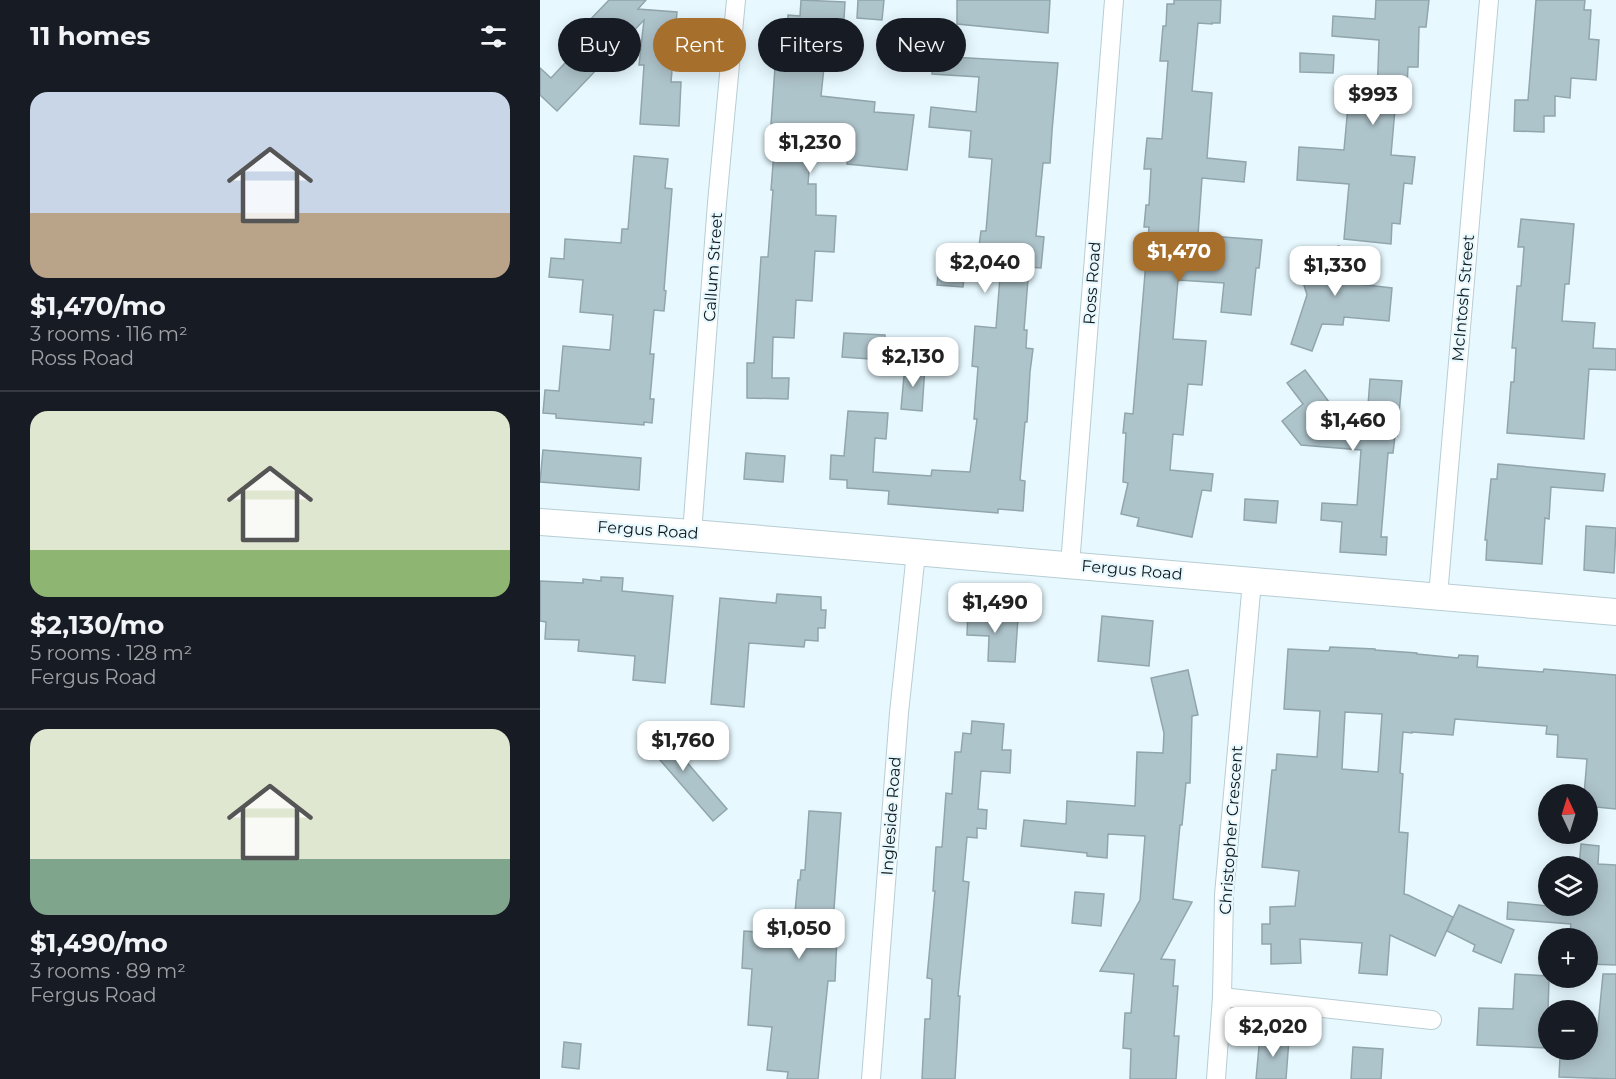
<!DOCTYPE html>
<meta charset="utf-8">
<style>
:root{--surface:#171b24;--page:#20242c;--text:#f1f3f6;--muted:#9ea1a6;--line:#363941;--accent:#a76f2c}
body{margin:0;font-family:Montserrat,sans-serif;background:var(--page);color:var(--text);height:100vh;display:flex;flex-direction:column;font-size:22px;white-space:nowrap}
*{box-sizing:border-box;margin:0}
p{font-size:20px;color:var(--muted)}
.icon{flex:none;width:33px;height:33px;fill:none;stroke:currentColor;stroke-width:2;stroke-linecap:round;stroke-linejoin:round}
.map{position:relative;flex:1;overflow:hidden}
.drawer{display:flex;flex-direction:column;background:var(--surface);width:540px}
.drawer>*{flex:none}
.top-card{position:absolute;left:18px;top:18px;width:570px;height:54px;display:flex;gap:12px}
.needle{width:39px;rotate:356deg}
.controls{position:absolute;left:998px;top:784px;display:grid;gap:12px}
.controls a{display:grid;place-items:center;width:60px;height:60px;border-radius:50%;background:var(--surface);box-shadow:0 3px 15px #0003;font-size:30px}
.price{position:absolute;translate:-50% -51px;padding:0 14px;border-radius:12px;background:#fff;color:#222;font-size:20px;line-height:39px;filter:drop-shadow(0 2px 3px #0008)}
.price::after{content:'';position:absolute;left:50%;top:36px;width:18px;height:14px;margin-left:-9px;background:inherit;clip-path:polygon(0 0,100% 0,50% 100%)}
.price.on{background:var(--accent);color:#fff}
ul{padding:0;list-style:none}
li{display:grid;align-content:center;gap:12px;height:318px;padding:0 30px}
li+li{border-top:2px solid var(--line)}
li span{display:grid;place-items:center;height:186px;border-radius:18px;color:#555}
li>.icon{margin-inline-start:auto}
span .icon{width:108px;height:108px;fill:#fffc;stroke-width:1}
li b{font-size:26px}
h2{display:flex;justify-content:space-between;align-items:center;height:72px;padding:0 30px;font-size:26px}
.chip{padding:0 21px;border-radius:27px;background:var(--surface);box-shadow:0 3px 15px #0003;font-size:21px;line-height:54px}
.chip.on{background:var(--accent);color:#fff}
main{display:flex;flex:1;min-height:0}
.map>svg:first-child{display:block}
</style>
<main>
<section class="drawer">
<h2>11 homes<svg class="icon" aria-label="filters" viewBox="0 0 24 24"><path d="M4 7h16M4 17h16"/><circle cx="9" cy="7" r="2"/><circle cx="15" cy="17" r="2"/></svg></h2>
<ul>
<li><span style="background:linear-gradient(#c9d6e8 65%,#b9a48a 0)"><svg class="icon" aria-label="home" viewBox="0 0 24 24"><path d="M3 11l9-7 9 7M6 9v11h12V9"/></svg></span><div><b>$1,470/mo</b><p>3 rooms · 116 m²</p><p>Ross Road</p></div></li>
<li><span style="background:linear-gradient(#dfe7d0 75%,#8fb573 0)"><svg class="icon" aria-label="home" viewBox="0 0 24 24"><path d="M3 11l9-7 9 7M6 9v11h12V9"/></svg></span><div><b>$2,130/mo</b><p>5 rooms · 128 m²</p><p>Fergus Road</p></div></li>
<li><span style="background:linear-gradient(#dfe7d0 70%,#7fa58c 0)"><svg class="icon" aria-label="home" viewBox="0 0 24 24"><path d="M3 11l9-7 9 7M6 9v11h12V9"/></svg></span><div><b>$1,490/mo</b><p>3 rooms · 89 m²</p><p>Fergus Road</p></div></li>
</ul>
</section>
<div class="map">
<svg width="1076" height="1079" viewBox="0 0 1076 1079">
<rect width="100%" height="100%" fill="#e7f9ff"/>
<g fill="#aec4cb" stroke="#90a5ac" stroke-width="1.5" fill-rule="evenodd">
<path d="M69 0H106L98 9 137 12 131 82H141L139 126 100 124 104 65H99L104 20 17 111 0 95V68L11 78 54 32 46 24Z"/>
<path d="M261 0 305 2 301 69 284 67 281 96 335 102 334 112 374 115 367 170 307 164 309 148 271 146 268 184H276V215L296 216 294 252 275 251 272 301 256 300 254 338 233 337 232 378H249L248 399 207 398V363H214L221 257H228L233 190H231L235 138H232L233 124H231L236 53 246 54 248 15 260 16Z"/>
<path d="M318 0H344L342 20 317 18Z"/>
<path d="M417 0H510L508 33 417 24Z"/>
<path d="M634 0H681L680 23H672V24L658 23 652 91 672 93 667 158 706 162 704 182 662 178 658 235 722 240 719 268H716L711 315 681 312 684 283 638 280 633 339 666 341 662 385 648 384 643 435 633 434 630 470 673 474 671 491 662 490 652 537 597 526 599 518 581 514 588 483 583 482 586 433H583L585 413 593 414 609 227H604L606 205H609L611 169H604L607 138 622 139 628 61H620L623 26H626L627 4H634Z"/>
<path d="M836 0H889L886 27H879L878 67H868L867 86H857L851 155 875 157 872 184 864 183 860 224 852 223 851 244 804 239 809 184 757 180 759 147 804 150 809 95 837 98 839 40 792 36 793 16 835 19Z"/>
<path d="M996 0H1045L1044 10H1051L1049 39 1059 40 1056 80 1031 78 1030 98 1015 96V116H1004V132L974 131 975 100H988Z"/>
<path d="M760 53 794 55 793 73 760 72Z"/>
<path d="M393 56 518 63 512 131 510 163H503L496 236 504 237 501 268 489 267 484 330H487L486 348 493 349 490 372 487 422H485L480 480 485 481 483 511 458 509V513L348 504 349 491 307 488V480L290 479 291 455 304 456 308 411 348 413 346 439 335 438 333 472 391 476 392 470 430 472 437 419H434L438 367 432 366 435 326 456 328 461 264 437 261 441 231H446L452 159 429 157 431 131 389 127 391 107 436 112 439 77 392 74Z"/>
<path d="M94 156 128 159 125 188 132 189 124 290 126 291 124 311 114 310 110 354H114L110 399H114L112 423 104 422V425L16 418V414L3 413 5 390 19 391 23 346 70 350 73 315 40 312 43 280 9 277 11 258 24 259 25 239 81 243 82 229H88Z"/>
<path d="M981 219 1034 224 1029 284H1025L1022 321 1055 323 1053 348 1076 349V370L1049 369 1044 439 967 433 971 382H974L976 348H972L977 286H981L984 247H978Z"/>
<path d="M799 246 810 283 852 288 849 321 804 317 803 325 782 324 772 351 751 344 767 295 756 259Z"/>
<path d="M399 264 425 266 423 287 397 285Z"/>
<path d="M304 333 345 335 344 360 302 357Z"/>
<path d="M365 365 385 366 382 411 361 409Z"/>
<path d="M765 370 789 402 828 405 830 379 862 381 857 436H855L853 453H848L841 537H847L846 555 800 552 802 522 781 520 782 503 817 505 821 450 761 445 742 421 763 404 747 383Z"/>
<path d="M3 450 101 458 99 490 0 482Z"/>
<path d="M206 453 245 456 243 482 204 479Z"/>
<path d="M958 464 1065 474 1063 491 1011 487 1009 519 1005 518 1002 564 946 560 947 540H945L951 479H957Z"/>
<path d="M705 499 738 501 736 523 704 520Z"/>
<path d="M1046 526 1076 528 1074 573 1044 570Z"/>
<path d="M61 577 83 578 82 591 133 596 125 683 93 680 95 656 38 651 39 640 5 639 6 622 0 621V581L43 583V579L61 581Z"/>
<path d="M237 594 281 597V610H286L285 628H278V641L265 640 264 647 209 643 204 707 171 704 180 598 236 603Z"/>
<path d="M428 610 457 611V617L478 618 475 662 448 661 449 636 427 635Z"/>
<path d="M562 616 613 621 609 666 558 661Z"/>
<path d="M790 647 835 649V650L877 653V654L918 658 919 655 938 656 937 667 1003 672 1004 669 1076 675V809L1047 806V795H1044L1047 759 1017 757 1018 735 1006 734 1007 726 915 719 913 735 872 732V733L863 732 860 773 863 774 859 832 868 833 864 894 868 895 913 917 895 956 850 935 847 975 819 973 822 943 760 939 761 963 731 964V944H722V924H730V907L755 906 759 871 722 867 732 770H736L737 754 777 757 780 711 744 709 748 649 789 651ZM805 712 842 714 838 772 802 769Z"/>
<path d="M648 670 658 715 652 716 650 783H646L642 825H640L633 899 652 902 621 959 635 960 633 986H638L634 1036H639L636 1079H590L591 1049 583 1048 585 1013H591L594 974 560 971 600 900 605 836 568 834 567 858 547 856V853L481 846 484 820 526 824 527 801 595 806 597 752 623 753 624 733 611 678Z"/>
<path d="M432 721 464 724 462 750H471L470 773 441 771 438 809 447 810 446 829 437 828V838L427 837 423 881 429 882 418 996H420L415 1079H382L385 1019H390L392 979 387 978 395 891H393L396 847H402L406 793 412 794 415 752H421L423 733 431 734Z"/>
<path d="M114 724 187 809 173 821 100 737Z"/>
<path d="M269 811 301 813 292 936H297L295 981H288L278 1079H247L248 1072 227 1070 232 1027 208 1025 212 969 202 968 204 931 253 934 258 880H260L261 870H265Z"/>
<path d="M1041 844 1059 846 1058 864 1076 865V965L1047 964V939H1029L1031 924 967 919 968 902 1008 906H1047V867H1039Z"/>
<path d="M535 892 564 894 561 926 532 923Z"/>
<path d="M919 905 974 930 961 963 933 951 935 945 907 931Z"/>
<path d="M975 974 1008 976V978H1009L1007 1048 937 1045 939 1008 973 1009Z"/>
<path d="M1063 974H1076V1079L1019 1077 1020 1057 1047 1051V1042L1051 1043 1052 1036H1057Z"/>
<path d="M720 1036 749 1039 746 1079H716Z"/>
<path d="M24 1042 41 1044 39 1069 22 1067Z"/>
<path d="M813 1047 843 1049 841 1079H811Z"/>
</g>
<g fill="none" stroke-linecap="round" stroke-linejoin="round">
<defs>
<g id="street">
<path d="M152 533 177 203 196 0"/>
<path d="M530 565 574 0"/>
<path d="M898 596 949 0"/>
<path d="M682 997 892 1020"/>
<path d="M331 1079 359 713 376 553"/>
<path d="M676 1079 682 997 684 895 712 581"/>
</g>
<path id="secondary" d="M0 522 152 533 1076 612"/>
</defs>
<use href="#street" stroke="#b7cdd4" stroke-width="20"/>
<use href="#secondary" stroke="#b7cdd4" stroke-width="28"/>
<use href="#street" stroke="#fff" stroke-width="18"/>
<use href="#secondary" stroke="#fff" stroke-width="26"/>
</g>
<g text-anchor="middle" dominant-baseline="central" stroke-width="4.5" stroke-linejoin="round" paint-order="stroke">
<g font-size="16" fill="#0f171a" stroke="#e7f9ff">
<text transform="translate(173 267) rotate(-86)">Callum Street</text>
<text transform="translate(552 283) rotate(-86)">Ross Road</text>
<text transform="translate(923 298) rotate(-85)">McIntosh Street</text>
<text transform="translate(108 530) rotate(4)">Fergus Road</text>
<text transform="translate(592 570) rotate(5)">Fergus Road</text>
<text transform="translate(351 816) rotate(-86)">Ingleside Road</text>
<text transform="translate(691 830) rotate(-86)">Christopher Crescent</text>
</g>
</g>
</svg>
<div class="controls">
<a><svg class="needle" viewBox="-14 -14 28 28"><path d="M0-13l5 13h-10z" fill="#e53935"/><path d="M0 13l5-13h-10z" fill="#9ea1a6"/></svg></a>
<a><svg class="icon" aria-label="layers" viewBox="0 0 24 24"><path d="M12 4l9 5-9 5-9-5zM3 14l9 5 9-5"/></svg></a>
<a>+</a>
<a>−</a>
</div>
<b class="price" style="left:833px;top:126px">$993</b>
<b class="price" style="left:270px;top:174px">$1,230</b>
<b class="price on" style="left:639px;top:283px">$1,470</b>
<b class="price" style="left:445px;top:294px">$2,040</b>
<b class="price" style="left:795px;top:297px">$1,330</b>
<b class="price" style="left:373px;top:388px">$2,130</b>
<b class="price" style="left:813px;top:452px">$1,460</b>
<b class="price" style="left:455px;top:634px">$1,490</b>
<b class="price" style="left:143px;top:772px">$1,760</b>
<b class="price" style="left:259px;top:960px">$1,050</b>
<b class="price" style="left:733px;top:1058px">$2,020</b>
<div class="top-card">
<a class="chip">Buy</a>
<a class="chip on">Rent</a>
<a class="chip">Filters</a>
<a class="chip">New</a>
</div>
</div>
</main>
